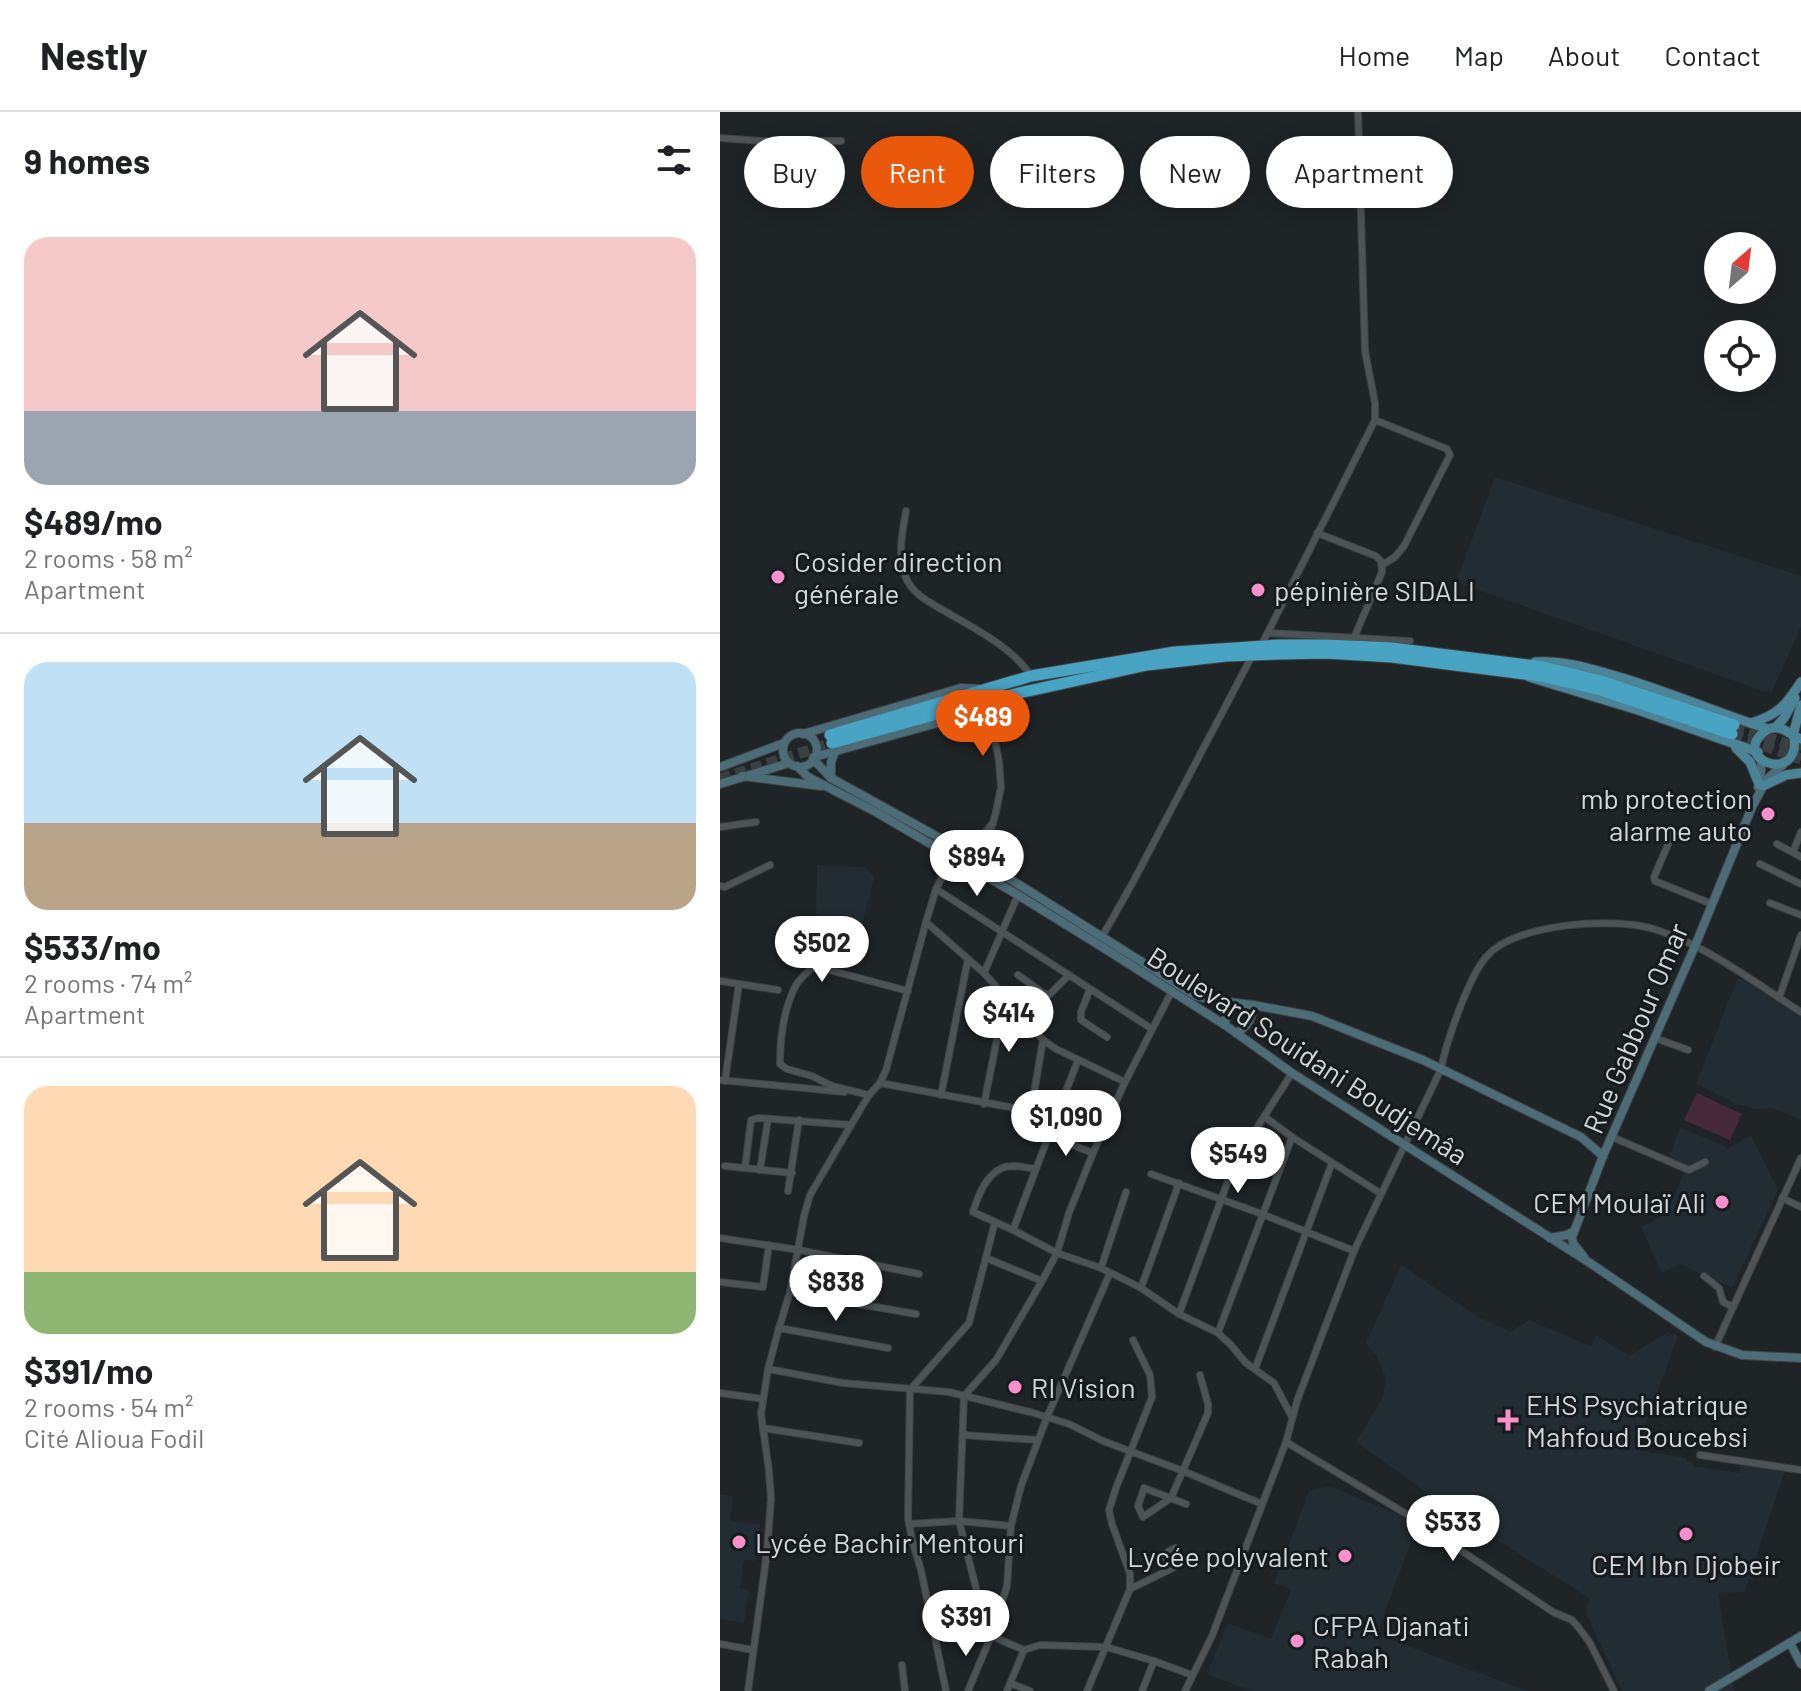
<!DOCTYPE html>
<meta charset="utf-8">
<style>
:root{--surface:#fff;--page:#f2f2f2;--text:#202124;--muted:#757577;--line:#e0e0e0;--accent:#ea580c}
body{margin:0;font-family:Barlow,sans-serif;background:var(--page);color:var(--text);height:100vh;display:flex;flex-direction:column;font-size:30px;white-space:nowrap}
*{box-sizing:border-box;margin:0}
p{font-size:26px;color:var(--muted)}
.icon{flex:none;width:44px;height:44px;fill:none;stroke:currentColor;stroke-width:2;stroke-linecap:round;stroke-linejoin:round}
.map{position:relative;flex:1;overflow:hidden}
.panel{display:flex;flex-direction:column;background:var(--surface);width:720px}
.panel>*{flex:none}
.top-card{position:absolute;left:24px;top:24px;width:760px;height:72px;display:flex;gap:16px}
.needle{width:52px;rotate:28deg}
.buttons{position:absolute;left:984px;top:120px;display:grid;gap:16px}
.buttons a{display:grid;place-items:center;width:72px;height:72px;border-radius:50%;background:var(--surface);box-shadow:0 4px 20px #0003;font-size:40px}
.price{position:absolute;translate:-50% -68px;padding:0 18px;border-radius:28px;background:#fff;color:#222;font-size:26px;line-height:52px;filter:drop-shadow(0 2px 4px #0008)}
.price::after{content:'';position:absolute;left:50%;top:48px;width:24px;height:18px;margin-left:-12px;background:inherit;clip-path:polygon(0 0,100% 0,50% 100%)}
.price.selected{background:var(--accent);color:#fff}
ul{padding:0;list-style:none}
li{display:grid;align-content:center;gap:16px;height:424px;padding:0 24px}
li+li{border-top:2px solid var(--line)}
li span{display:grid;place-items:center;height:248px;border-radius:24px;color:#555}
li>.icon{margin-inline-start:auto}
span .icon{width:144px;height:144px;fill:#fffc;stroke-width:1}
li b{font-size:34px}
h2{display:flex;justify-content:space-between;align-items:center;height:96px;padding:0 24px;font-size:34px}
.tag{padding:0 28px;border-radius:36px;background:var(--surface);box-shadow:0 4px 20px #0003;font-size:28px;line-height:72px}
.tag.selected{background:var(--accent);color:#fff}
header{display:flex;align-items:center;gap:48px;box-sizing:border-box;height:112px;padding:0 40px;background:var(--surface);border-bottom:2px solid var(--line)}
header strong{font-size:38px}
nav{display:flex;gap:44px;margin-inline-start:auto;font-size:28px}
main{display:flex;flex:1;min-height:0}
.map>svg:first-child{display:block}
</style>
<header>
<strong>Nestly</strong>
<nav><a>Home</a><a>Map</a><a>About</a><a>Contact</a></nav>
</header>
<main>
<section class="panel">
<h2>9 homes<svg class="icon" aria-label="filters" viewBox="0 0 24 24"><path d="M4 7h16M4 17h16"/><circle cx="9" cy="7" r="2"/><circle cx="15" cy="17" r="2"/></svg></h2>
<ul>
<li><span style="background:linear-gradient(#f6c9c9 70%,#9aa5b1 0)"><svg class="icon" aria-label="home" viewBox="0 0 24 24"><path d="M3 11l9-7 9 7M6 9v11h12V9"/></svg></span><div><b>$489/mo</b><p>2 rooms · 58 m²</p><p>Apartment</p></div></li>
<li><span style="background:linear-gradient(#bfe0f5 65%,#b9a48a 0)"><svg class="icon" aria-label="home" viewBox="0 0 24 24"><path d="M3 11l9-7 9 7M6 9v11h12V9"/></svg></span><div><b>$533/mo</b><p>2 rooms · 74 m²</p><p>Apartment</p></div></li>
<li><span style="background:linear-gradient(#ffd9b3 75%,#8fb573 0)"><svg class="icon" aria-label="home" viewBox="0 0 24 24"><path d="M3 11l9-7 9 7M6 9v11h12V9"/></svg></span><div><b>$391/mo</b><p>2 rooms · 54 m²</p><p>Cité Alioua Fodil</p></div></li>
</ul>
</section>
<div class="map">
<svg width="1081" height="1579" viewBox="0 0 1081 1579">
<rect width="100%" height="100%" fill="#1f2426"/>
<g fill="#212d32">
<path d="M775 365 1081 464V515L1051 582 736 470Z"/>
<path d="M97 753 146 755 154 765 141 817 96 802Z"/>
<path d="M1018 865 1081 904V1008L1052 996 1035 997 1017 992 976 972Z"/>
<path d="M960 1015 1008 1036 1031 1023 1058 1078 1012 1176 961 1152 942 1161 921 1115 946 1102 966 1057 948 1048Z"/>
<path d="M681 1153 755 1203 790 1220 809 1208 871 1234 876 1223 909 1244 948 1220 958 1224 916 1338 967 1346V1349L973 1350V1354L1019 1361 1021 1353 1065 1359 1025 1480 998 1481 1014 1579H902L866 1501 869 1486 707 1384 708 1382 691 1369 636 1330 663 1285 666 1266 657 1245 646 1231Z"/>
<path d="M609 1374 675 1401 695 1412 696 1417 654 1529 661 1524 807 1579H532L487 1562 508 1511 551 1527 571 1478 554 1471 589 1379Z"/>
<path d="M0 1382 13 1384 10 1409 40 1412 35 1449 24 1448 20 1476 29 1478 24 1511 0 1507Z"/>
</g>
<path fill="#462a3a" d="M977 981 1022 1002 1010 1028 964 1008Z"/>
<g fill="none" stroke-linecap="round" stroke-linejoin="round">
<g stroke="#3a3f41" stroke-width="11" stroke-dasharray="11 5.5" stroke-linecap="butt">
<path d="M1014 613 1081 637"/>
<path d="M1012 622 1081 647"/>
<path d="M0 667 112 631"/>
</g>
<defs>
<g id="street">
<path d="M0 26 42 29H121"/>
<path d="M655 308 727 337 730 343 684 434 675 445 662 453"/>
<path d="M186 399C182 421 177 445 186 466 194 484 213 492 228 501 257 518 293 536 311 564"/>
<path d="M597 421 656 444 661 449 662 460 634 526"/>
<path d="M548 521 690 529"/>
<path d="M542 532 655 308V291L645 239 638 0"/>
<path d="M0 715 36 710"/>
<path d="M952 723 934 765 935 769 992 792"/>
<path d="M1057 732 1081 745"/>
<path d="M1073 740 1081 720"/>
<path d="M1040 752 1081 772"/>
<path d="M258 759 265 745 267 731 276 700 281 675 279 649 272 614V587"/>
<path d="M0 774 5 775 50 753"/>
<path d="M216 777 432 917"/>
<path d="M1050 791 1081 803"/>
<path d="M206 810 264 861 323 928 336 937 405 970"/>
<path d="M382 825 413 770 533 542"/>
<path d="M264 861 298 783"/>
<path d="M298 863 323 881 329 883 349 863"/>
<path d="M0 869 58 878"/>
<path d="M370 877 361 900V908L387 925"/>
<path d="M452 879 405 970 373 1041 349 1101 337 1141 322 1169 276 1248 244 1284 239 1409 259 1488 271 1524 304 1538 320 1533 386 1535 434 1549 472 1563"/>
<path d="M1059 886 1081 823"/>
<path d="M935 926 968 938"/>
<path d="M0 968 124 980"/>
<path d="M5 969 19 872"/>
<path d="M160 971 311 999 335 1008"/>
<path d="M149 983 112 974 92 964 67 957 60 952C60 926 64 896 76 873 80 866 88 860 94 854L188 879"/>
<path d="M221 983 248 847"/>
<path d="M264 992 285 887"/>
<path d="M311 999 323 928"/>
<path d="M545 1005 572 1025 660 1081"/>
<path d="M330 1024 373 1041"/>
<path d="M892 1025 969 1058 985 1050"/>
<path d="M5 1054 72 1061"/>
<path d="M25 1056 31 1008 38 1006 131 1013"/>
<path d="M315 1057C305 1055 291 1052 282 1056 265 1064 258 1084 253 1100L293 1118 337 1141 381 1156 421 1176 459 1202 498 1221 510 1232 526 1251 554 1271 572 1305"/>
<path d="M40 1058 48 1007"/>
<path d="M431 1062 542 1102 634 1139"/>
<path d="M68 1079 79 1008"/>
<path d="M1062 1086 1081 1095"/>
<path d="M293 1118C314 1061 336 1005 358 948"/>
<path d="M0 1126 79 1138 199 1162"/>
<path d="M266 1146 322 1169"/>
<path d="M381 1156 406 1080"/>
<path d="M984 1164 999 1176 1003 1190 1013 1195"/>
<path d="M0 1170 43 1175 49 1133"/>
<path d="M421 1176 459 1071"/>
<path d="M70 1180 196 1202"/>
<path d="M459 1202 515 1050 572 961"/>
<path d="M59 1216 168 1236"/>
<path d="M498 1221 572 1025"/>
<path d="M995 1235 1081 1046"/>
<path d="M48 1257 123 1271 229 1280 310 1300 349 1312 383 1329 463 1359 542 1392"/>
<path d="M535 1257 612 1051"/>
<path d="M0 1281 43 1287"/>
<path d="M43 1316 139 1331"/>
<path d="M243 1323 318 1328"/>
<path d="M566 1330 688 1403 833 1500 852 1508 859 1516 870 1531 894 1579"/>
<path d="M980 1343 1081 1358"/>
<path d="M466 1392 424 1376 418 1394 423 1405 451 1386 488 1301V1292L480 1263"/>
<path d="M189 1412 239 1409 291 1414"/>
<path d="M410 1477 463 1451 455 1436 444 1442 451 1457"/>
<path d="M0 1532 33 1538"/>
<path d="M182 1553 185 1579"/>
<path d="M290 1571 310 1579"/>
<path d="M28 1579 47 1440 51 1387 49 1359 41 1302 48 1257 59 1216 70 1180 84 1104 90 1083 131 1013 149 983 160 971 166 958 206 810 216 777 233 745 255 732 273 711"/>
<path d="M226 1579 201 1458 192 1428 188 1406 190 1278 249 1211 275 1110"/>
<path d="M248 1579 271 1524 287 1474 291 1414 301 1374 327 1305 390 1161"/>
<path d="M287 1579 304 1538"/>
<path d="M367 1579 410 1477V1462L392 1412 389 1398 396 1376 432 1285 430 1263 413 1228"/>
<path d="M422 1579 434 1549"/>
<path d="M465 1579 492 1524 566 1330 577 1289 634 1139 721 957C726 931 749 863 767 844 795 811 897 804 937 818 989 835 1035 871 1081 900"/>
</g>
<g id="secondary">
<circle cx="80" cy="638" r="17"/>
<path d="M83 622 241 576 261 577"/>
<path d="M94 645 254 601 264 594 268 588"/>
<path d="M93 647 111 666 263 750 476 884 491 888 533 893 592 904 703 948 861 1025 883 1044"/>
<path d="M77 654 88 665 154 699 298 783 379 833 505 913 572 961 870 1151 986 1230 1022 1243 1081 1246"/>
<path d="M0 655 64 631"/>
<path d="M22 664 101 674"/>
<path d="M111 666V650L115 640"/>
<path d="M0 672 69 651"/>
<path d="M1038 675 1041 659V646"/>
<path d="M505 913 506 901 511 890"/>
<path d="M516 921C528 915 533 906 533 893"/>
<path d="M830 1126 847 1123 854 1119"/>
<path d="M864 1145 853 1131 852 1125 883 1044 975 834 1032 695 1047 667 1063 653"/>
<path d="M1070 1531 1081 1552"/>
<path d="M989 1579 1081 1524"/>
</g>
<g id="primary">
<path d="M815 550C840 548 865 555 889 562 943 577 995 600 1048 617 1064 612 1068 623 1081 627"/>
<path d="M809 565 918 598 1038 640"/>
<path d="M1031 611C1058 603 1066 593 1081 570"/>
<path d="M1056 615 1064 606 1075 586"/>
<path d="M1048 617C1005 646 1081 675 1074 625"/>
<path d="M1073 623 1081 593"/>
<path d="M1016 636 1030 650 1039 672"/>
<path d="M1043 674 1066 663 1081 661"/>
</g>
<g id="highway">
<path d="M110 623 311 564 455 540 559 533H607L672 536 823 555 881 569 1014 613"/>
<path d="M112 631 272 587 427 553 506 544 559 542 606 541 672 545 821 564 881 578 1012 622"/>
</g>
</defs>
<use href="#street" stroke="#3e4244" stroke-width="8"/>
<use href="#secondary" stroke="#3e4244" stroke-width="10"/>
<use href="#primary" stroke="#3e4244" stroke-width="11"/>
<use href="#highway" stroke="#3e4244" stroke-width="13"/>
<use href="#street" stroke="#4e5456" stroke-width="6"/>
<use href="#secondary" stroke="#4c6c77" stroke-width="8"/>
<use href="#primary" stroke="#4b8397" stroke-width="9"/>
<use href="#highway" stroke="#49a3c3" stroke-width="11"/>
</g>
<g fill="#f890cc" stroke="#161b1d" stroke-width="3">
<circle cx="58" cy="465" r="8"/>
<circle cx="538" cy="478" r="8"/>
<circle cx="1048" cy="702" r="8"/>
<circle cx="1002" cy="1090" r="8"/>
<circle cx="295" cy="1275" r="8"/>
<path d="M784 1296h8v8h8v8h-8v8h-8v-8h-8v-8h8z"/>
<circle cx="966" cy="1422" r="8"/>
<circle cx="19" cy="1430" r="8"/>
<circle cx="625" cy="1444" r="8"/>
<circle cx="577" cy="1529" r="8"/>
</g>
<g text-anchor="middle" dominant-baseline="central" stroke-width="6" stroke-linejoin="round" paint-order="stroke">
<g font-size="28" fill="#d4d7d9" stroke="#161b1d" text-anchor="start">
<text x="74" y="449">Cosider direction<tspan x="74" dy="32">générale</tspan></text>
<text x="554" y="478">pépinière SIDALI</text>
<text x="1032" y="686" text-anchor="end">mb protection<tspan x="1032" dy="32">alarme auto</tspan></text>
<text x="986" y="1090" text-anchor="end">CEM Moulaï Ali</text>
<text x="311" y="1275">RI Vision</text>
<text x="806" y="1292">EHS Psychiatrique<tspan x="806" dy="32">Mahfoud Boucebsi</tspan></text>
<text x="35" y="1430">Lycée Bachir Mentouri</text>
<text x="609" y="1444" text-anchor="end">Lycée polyvalent</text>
<text x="966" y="1452" text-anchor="middle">CEM Ibn Djobeir</text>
<text x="593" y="1513">CFPA Djanati<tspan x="593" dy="32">Rabah</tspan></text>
</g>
<g font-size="28" fill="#d4d7d9" stroke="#161b1d">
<text transform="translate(915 916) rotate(-67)">Rue Gabbour Omar</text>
<text transform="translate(588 943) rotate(33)">Boulevard Souidani Boudjemâa</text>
</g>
</g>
</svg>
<div class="buttons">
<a><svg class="needle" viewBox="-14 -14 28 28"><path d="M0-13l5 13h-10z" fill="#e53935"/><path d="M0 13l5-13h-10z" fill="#757577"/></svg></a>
<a><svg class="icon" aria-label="locate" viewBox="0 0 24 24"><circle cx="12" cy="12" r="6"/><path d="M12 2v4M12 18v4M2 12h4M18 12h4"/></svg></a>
</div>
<b class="price selected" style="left:263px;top:646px">$489</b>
<b class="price" style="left:257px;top:786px">$894</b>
<b class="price" style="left:102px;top:872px">$502</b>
<b class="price" style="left:289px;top:942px">$414</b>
<b class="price" style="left:346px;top:1046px">$1,090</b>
<b class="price" style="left:518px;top:1083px">$549</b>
<b class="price" style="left:116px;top:1211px">$838</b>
<b class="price" style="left:733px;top:1451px">$533</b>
<b class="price" style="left:246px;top:1546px">$391</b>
<div class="top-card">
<a class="tag">Buy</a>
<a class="tag selected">Rent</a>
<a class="tag">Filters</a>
<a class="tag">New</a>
<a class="tag">Apartment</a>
</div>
</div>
</main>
